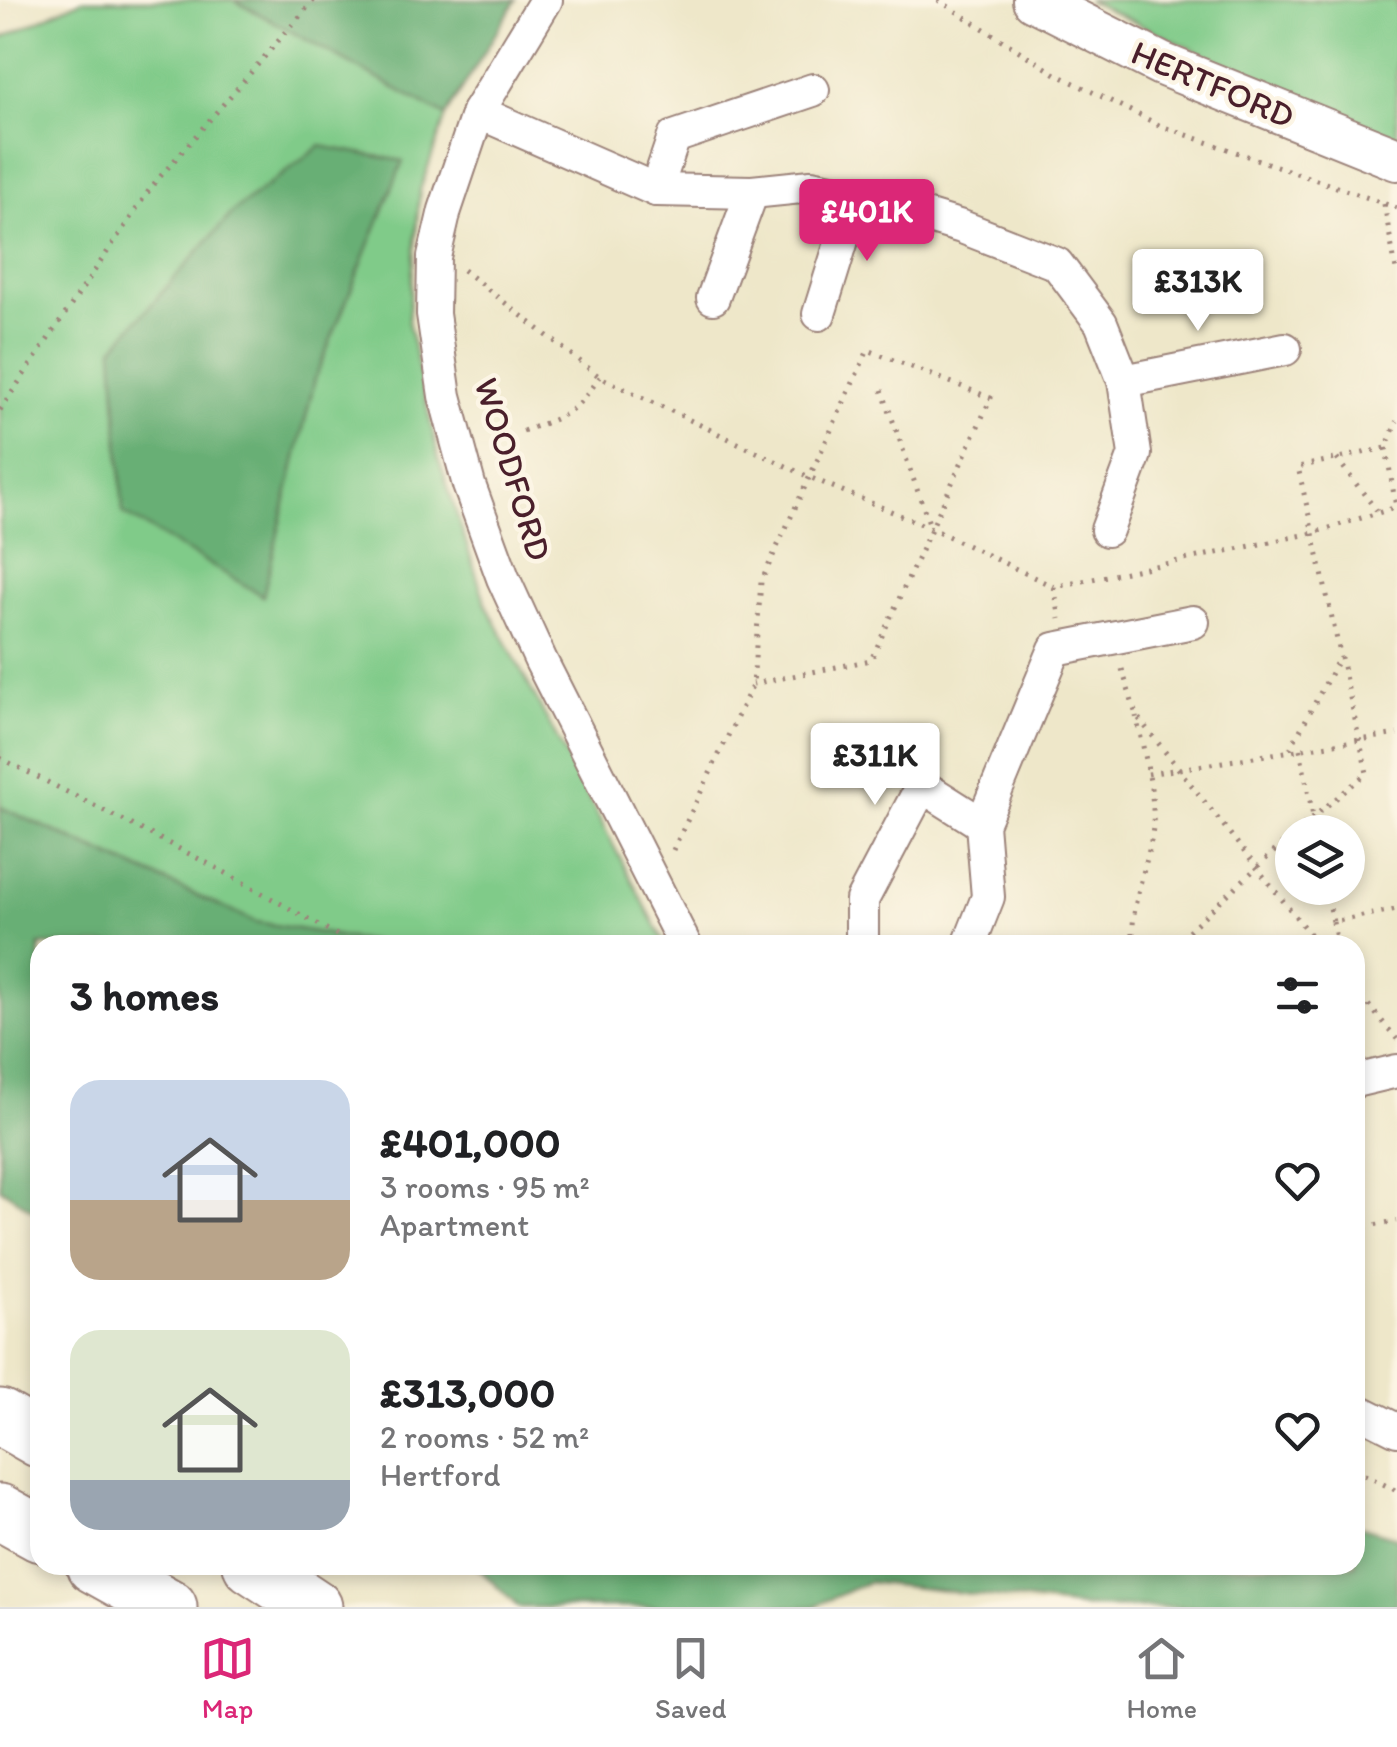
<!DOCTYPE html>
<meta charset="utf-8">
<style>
:root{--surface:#fff;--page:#f2f2f2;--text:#202124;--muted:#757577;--line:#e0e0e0;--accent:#db2777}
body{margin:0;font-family:Itim,sans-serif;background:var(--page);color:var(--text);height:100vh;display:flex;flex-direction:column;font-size:38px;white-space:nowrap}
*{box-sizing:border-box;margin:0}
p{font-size:32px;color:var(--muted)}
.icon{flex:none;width:55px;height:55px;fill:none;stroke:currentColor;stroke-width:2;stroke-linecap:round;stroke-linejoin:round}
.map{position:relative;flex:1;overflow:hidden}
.panel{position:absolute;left:30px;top:935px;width:1335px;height:640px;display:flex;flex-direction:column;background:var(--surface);border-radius:30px;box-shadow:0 5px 15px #0003}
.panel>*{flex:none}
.tools{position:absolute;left:1275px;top:815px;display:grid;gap:20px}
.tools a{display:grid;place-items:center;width:90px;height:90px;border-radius:50%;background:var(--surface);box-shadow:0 5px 15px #0003;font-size:50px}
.price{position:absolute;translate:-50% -85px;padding:0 22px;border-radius:10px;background:#fff;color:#222;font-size:32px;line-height:65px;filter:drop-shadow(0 2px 5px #0008)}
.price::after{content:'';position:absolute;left:50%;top:60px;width:30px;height:22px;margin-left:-15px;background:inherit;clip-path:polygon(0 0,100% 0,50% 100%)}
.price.on{background:var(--accent);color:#fff}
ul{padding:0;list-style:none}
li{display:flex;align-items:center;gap:30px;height:250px;padding:0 40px}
li span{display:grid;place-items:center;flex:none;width:280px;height:200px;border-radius:30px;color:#555}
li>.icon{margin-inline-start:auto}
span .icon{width:120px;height:120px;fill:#fffc;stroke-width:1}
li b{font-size:42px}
h2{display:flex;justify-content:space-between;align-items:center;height:120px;padding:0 40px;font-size:42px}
.tabs{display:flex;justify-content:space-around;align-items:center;height:140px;border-top:2px solid var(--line);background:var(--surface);font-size:28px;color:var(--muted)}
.tabs a{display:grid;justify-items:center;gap:5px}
.tabs .on{color:var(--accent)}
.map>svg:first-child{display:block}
</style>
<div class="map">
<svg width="1397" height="1607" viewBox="0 0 1397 1607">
<rect width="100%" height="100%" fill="#fcf5e5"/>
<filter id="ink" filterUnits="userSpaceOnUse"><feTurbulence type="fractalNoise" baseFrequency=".01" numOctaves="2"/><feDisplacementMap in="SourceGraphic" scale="20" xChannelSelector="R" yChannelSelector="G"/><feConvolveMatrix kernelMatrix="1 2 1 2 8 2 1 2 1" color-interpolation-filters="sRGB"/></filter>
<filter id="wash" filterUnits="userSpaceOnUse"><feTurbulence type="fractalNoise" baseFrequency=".0048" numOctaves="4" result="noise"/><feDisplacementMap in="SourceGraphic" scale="40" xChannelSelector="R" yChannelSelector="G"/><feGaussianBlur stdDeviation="2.25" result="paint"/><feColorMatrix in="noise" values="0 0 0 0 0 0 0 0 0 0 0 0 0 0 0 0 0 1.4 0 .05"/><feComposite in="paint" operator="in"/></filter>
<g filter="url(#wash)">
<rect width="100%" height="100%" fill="#eee7c9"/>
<g fill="#80cb89" stroke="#65755a" stroke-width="2.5">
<path d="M81 0H233L446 116 420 190 408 321 439 460 486 604 666 945H391L256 922 0 807V39Z"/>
<path d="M1087 0H1397V138L1254 78Z"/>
</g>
<g fill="#68af75" stroke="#596750" stroke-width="2.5">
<path d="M234 0H516L446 116Z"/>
<path d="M320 146 403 161 315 379 263 596 123 513 113 348 234 211Z"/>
<path d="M0 807 256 922 391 945H40V1215L0 1188Z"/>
<path d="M1355 1525 1397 1537V1607H1083L868 1582 813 1607H518L475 1565H1355Z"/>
</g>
</g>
<g filter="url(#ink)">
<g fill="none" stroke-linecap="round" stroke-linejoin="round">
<defs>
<g id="minor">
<path d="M546 0 478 112 445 210 434 257 433 314 445 396 469 485 503 578 541 661 685 945"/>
<path d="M478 112 656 190 752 192 811 186 856 195 962 227 1057 264 1101 323 1124 381 1135 454 1107 530"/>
<path d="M656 190 674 137 813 90"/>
<path d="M713 298 752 192"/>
<path d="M819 314 856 195"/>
<path d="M1124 381 1285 349"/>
<path d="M862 945V900L922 786 982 824"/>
<path d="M969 945 988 897 982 824 1055 649 1193 622"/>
<path d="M1355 1081 1397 1071"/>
<path d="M1355 1409 1397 1430"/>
</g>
<path id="tertiary" d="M1034 0 1161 64 1397 159"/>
<g id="trunk">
<path d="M0 1417 40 1440"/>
<path d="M0 1512 40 1534"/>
<path d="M94 1565 169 1607"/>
<path d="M251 1565 314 1607"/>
</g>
</defs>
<use href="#minor" stroke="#9c837a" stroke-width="36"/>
<use href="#tertiary" stroke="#9c837a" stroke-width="46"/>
<use href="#trunk" stroke="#9c837a" stroke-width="59"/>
<g stroke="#9c837a" stroke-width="5" stroke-dasharray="2.5 8" stroke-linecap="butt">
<path d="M938 0 1056 74 1161 126 1397 208"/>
<path d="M1384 204 1397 275"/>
<path d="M463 270 600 377 809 477 931 528 1054 587 1313 533 1397 507"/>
<path d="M882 390 930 526"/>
<path d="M0 410 152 186 314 0"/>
<path d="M523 431C565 416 574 414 600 377"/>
<path d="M1386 448 1396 507"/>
<path d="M1337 459 1377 511"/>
<path d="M1054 587 1060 619"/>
<path d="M1122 669 1136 715 1318 945"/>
<path d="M1290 749 1339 658"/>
<path d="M1300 749 1316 832"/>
<path d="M0 758 217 868 355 945"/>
<path d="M1148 774 1397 734"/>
<path d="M1295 832 1367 773 1298 467 1386 448 1397 421"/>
<path d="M673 850 753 684 761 582 868 350 991 398 871 660 753 684"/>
<path d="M1326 888 1333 922 1397 909"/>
<path d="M1333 922 1337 945"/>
<path d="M1134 945C1128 905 1149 866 1153 827 1155 791 1144 752 1136 716"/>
<path d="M1173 945 1292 835"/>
<path d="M1355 989 1397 1039"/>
<path d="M1355 1228 1397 1221"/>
<path d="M1355 1470 1397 1491"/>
</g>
<use href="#minor" stroke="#fff" stroke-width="32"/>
<use href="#tertiary" stroke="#fff" stroke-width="42"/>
<use href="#trunk" stroke="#fff" stroke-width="55"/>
</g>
</g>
<g text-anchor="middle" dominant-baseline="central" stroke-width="9" stroke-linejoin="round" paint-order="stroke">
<g font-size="35" fill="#4a1f2b" stroke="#fcf5e5">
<text transform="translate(1213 84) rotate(23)">HERTFORD</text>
<text transform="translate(513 469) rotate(73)">WOODFORD</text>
</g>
</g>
</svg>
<div class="tools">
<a><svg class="icon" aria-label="layers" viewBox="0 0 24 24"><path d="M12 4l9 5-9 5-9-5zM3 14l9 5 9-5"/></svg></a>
</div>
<b class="price on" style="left:867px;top:264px">£401K</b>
<b class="price" style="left:1198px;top:334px">£313K</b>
<b class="price" style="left:875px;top:808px">£311K</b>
<section class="panel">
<h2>3 homes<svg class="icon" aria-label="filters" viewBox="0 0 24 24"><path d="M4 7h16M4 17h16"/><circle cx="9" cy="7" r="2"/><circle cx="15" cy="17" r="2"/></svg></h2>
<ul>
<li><span style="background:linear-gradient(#c9d6e8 60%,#b9a48a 0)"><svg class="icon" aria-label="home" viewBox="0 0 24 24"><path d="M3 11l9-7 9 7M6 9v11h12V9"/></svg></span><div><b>£401,000</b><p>3 rooms · 95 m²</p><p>Apartment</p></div><svg class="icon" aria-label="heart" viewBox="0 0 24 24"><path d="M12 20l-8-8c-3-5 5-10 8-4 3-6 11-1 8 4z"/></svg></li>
<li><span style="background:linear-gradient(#dfe7d0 75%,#9aa5b1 0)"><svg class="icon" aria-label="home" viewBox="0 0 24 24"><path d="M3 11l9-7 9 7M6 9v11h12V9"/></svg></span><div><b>£313,000</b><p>2 rooms · 52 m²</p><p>Hertford</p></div><svg class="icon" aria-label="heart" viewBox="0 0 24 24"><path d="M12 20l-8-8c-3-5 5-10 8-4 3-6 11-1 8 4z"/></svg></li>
</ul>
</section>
</div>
<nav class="tabs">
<a class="on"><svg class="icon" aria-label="map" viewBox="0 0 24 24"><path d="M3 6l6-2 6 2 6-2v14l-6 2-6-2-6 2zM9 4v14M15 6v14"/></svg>Map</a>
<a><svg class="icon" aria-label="saved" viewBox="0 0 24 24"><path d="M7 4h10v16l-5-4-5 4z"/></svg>Saved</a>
<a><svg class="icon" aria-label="home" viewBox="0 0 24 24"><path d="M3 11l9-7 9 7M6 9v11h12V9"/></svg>Home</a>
</nav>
